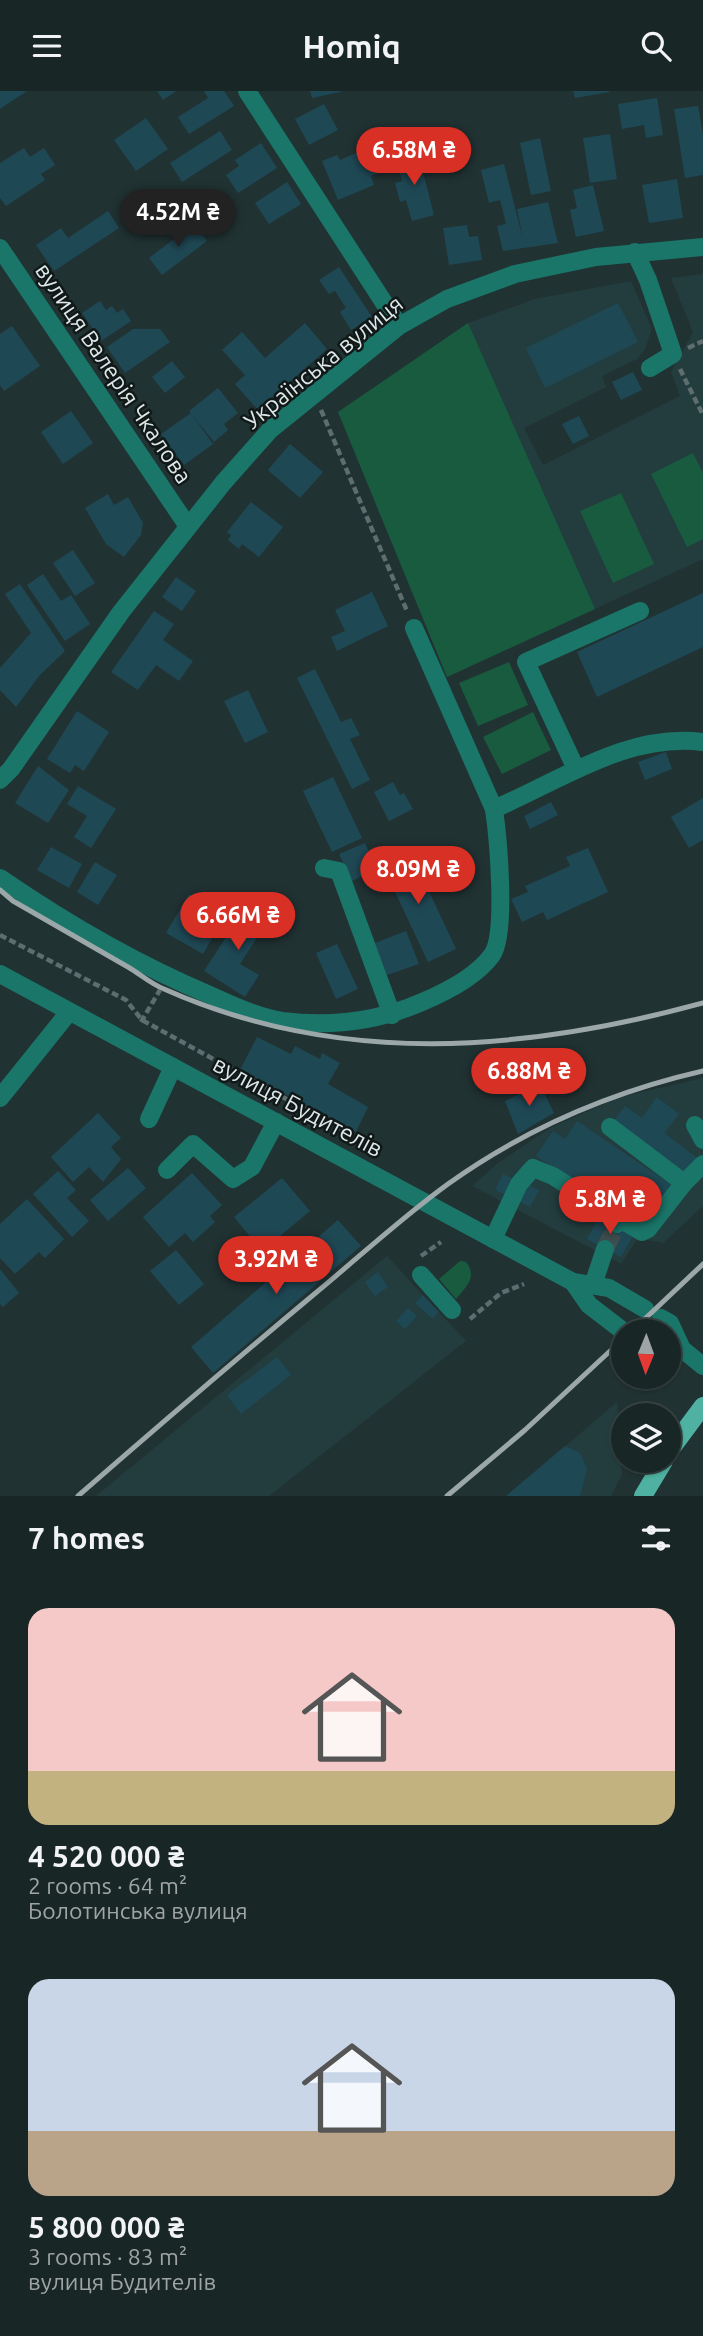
<!DOCTYPE html>
<meta charset="utf-8">
<style>
:root{--surface:#192626;--page:#222e2e;--text:#f1f3f6;--muted:#9fa5a7;--line:#374343;--accent:#d93025}
body{margin:0;font-family:Ubuntu,sans-serif;background:var(--page);color:var(--text);height:100vh;display:flex;flex-direction:column;font-size:26px;white-space:nowrap}
*{box-sizing:border-box;margin:0}
p{font-size:23px;color:var(--muted)}
.icon{flex:none;width:38px;height:38px;fill:none;stroke:currentColor;stroke-width:2;stroke-linecap:round;stroke-linejoin:round}
.map{position:relative;height:1405px;overflow:hidden}
.details{display:flex;flex-direction:column;background:var(--surface);flex:1}
.details>*{flex:none}
.needle{width:46px;rotate:181deg}
.fabs{position:absolute;left:611px;top:1228px;display:grid;gap:14px}
.fabs a{display:grid;place-items:center;width:70px;height:70px;border-radius:50%;background:var(--surface);box-shadow:0 2px 5px #0004,0 0 0 2px var(--line);font-size:35px}
.price{position:absolute;translate:-50% -60px;padding:0 16px;border-radius:24px;background:var(--accent);color:#fff;font-size:23px;line-height:46px;filter:drop-shadow(0 2px 4px #0008)}
.price::after{content:'';position:absolute;left:50%;top:42px;width:21px;height:16px;margin-left:-10px;background:inherit;clip-path:polygon(0 0,100% 0,50% 100%)}
.price.active{background:#222;color:#fff}
ul{padding:0;list-style:none}
li{display:grid;align-content:center;gap:14px;height:371px;padding:0 28px}
li span{display:grid;place-items:center;height:217px;border-radius:21px;color:#555}
li>.icon{margin-inline-start:auto}
span .icon{width:126px;height:126px;fill:#fffc;stroke-width:1}
li b{font-size:30px}
h2{display:flex;justify-content:space-between;align-items:center;height:84px;padding:0 28px;font-size:30px}
header{display:flex;justify-content:space-between;align-items:center;height:91px;padding:0 28px;background:var(--surface);font-size:32px;font-weight:700}
.map>svg:first-child{display:block}
</style>
<header><svg class="icon" aria-label="menu" viewBox="0 0 24 24"><path d="M4 6h16M4 12h16M4 18h16"/></svg>Homiq<svg class="icon" aria-label="search" viewBox="0 0 24 24"><circle cx="10" cy="10" r="6"/><path d="M15 15l6 6"/></svg></header>
<div class="map">
<svg width="703" height="1405" viewBox="0 0 703 1405">
<rect width="100%" height="100%" fill="#213233"/>
<g fill="#233d3f">
<path d="M703 183V468L447 586 338 321 468 232 535 208 631 190 652 238 645 258 637 268 602 285 606 296 524 337 543 374 680 305 671 281 693 241 671 187Z"/>
<path d="M703 987V1115L663 1152 638 1147 621 1173 472 1095 498 1072 550 1037 620 1006Z"/>
<path d="M387 1165 423 1204 416 1212 431 1228 439 1221 466 1250 269 1405H96Z"/>
<path d="M617 1311 622 1383 611 1405H507Z"/>
</g>
<g fill="#185b3e">
<path d="M468 232 595 518 447 586 338 321Z"/>
<path d="M693 362 703 382V448L687 456 651 383Z"/>
<path d="M621 402 654 473 613 492 580 420Z"/>
<path d="M509 571 528 614 478 635 459 592Z"/>
<path d="M533 621 551 659 502 683 483 646Z"/>
<path d="M460 1170 466 1171C478 1186 466 1196 456 1208L439 1188Z"/>
</g>
<g fill="#1f4855">
<path d="M0 0H27L0 18Z"/>
<path d="M157 0H176L163 9Z"/>
<path d="M204 0H224L234 15 189 43 178 26 208 7Z"/>
<path d="M310 0H340V1L312 7Z"/>
<path d="M573 0H609V1L575 7Z"/>
<path d="M657 7 663 44 646 47 644 34 622 38 618 13Z"/>
<path d="M324 13 338 39 309 54 295 28Z"/>
<path d="M698 15 703 43V84L685 87 674 18Z"/>
<path d="M146 27 168 58 136 80 114 49Z"/>
<path d="M382 38 397 75 371 85 374 94 338 109 322 70 337 64 340 69 370 56 366 45Z"/>
<path d="M220 40 232 59 182 91 170 72Z"/>
<path d="M610 43 617 88 590 92 583 47Z"/>
<path d="M540 47 551 100 531 104 520 52Z"/>
<path d="M261 52 277 77 238 102 226 84 239 75 235 69Z"/>
<path d="M24 57 30 66 44 57 55 74 41 83 45 89 6 115 0 107V72Z"/>
<path d="M418 62 434 124 412 130 406 109 400 111 395 92 402 90 396 68Z"/>
<path d="M504 73 523 148 517 118 548 111 558 152 503 160 497 135 506 133 500 109 489 112 481 79Z"/>
<path d="M677 88 683 127 649 132 642 94Z"/>
<path d="M287 91 301 113 269 133 255 112Z"/>
<path d="M593 94 604 140 576 146 570 119 577 117 573 99Z"/>
<path d="M108 120 119 137 54 180 36 154 61 137 68 147Z"/>
<path d="M194 133 207 150 162 184 149 167Z"/>
<path d="M467 134 469 146 478 145 482 169 449 174 443 137Z"/>
<path d="M339 176 372 226 351 239 340 221 346 217 335 200 329 203 319 189Z"/>
<path d="M100 210 106 219 112 215 117 222 123 218 131 230 101 250 82 222Z"/>
<path d="M618 212 638 251 545 297 526 257Z"/>
<path d="M305 232 327 258 258 319 235 293 245 284 222 259 242 241 265 267Z"/>
<path d="M12 235 40 275 4 300 0 294V243Z"/>
<path d="M133 238H160L170 251 125 282 107 256Z"/>
<path d="M172 270 185 286 165 302 152 286Z"/>
<path d="M633 281 642 299 621 309 612 291Z"/>
<path d="M218 297 238 322 224 333 228 339 214 351 189 320Z"/>
<path d="M71 320 93 352 63 373 41 341Z"/>
<path d="M191 322 213 353 184 374 161 343Z"/>
<path d="M579 325 589 345 573 353 562 333Z"/>
<path d="M290 353 323 381 300 407 268 379Z"/>
<path d="M108 403 114 414 128 406 143 432 141 444 124 466 106 453 85 417Z"/>
<path d="M251 411 283 436 259 466 242 453 239 458 228 449 231 444 227 441Z"/>
<path d="M73 459 95 492 75 505 53 472Z"/>
<path d="M43 483 61 510 71 504 90 533 65 550 27 494Z"/>
<path d="M176 486 196 500 182 520 162 506Z"/>
<path d="M20 493 65 560 40 584 16 616 0 599V577L31 542 5 503Z"/>
<path d="M372 501 388 535 337 560 331 546 345 540 335 519Z"/>
<path d="M703 502V556L597 606 577 561Z"/>
<path d="M154 520 174 533 163 549 193 570 179 590 156 574 138 599 111 581Z"/>
<path d="M315 578 341 631 351 627 360 644 350 648 370 689 352 698 297 587Z"/>
<path d="M248 599 268 641 245 652 224 610Z"/>
<path d="M77 620 109 641 84 680 75 674 70 682 47 668Z"/>
<path d="M666 661 672 678 645 689 638 671Z"/>
<path d="M38 675 69 699 48 732 15 712Z"/>
<path d="M333 686 362 747 332 761 303 700Z"/>
<path d="M393 691 400 704 404 702 413 718 389 730 374 701Z"/>
<path d="M78 695 116 718 91 757 74 746 87 725 67 713Z"/>
<path d="M703 707V749L689 757 671 726Z"/>
<path d="M551 711 558 724 530 738 524 725Z"/>
<path d="M365 752 377 778 352 790 339 763Z"/>
<path d="M51 756 82 773 69 797 37 779Z"/>
<path d="M588 757 608 801 547 829 543 821 522 831 511 808 528 801 525 795 570 775 566 766Z"/>
<path d="M402 759 408 770 414 768 456 858 428 871 380 769Z"/>
<path d="M95 771 117 784 98 814 77 801Z"/>
<path d="M189 803 225 825 203 863 166 842Z"/>
<path d="M248 812 270 826 240 873 259 884 245 906 204 880Z"/>
<path d="M406 840 419 873 387 884 375 852Z"/>
<path d="M337 853 358 898 336 908 316 862Z"/>
<path d="M257 946 291 963 295 955 320 968 322 962 340 972 328 993 368 1016 356 1041 240 979Z"/>
<path d="M540 993 554 1022 518 1043 505 1010Z"/>
<path d="M657 1006 679 1023 664 1042 701 1070 687 1088 612 1032 625 1015 642 1027Z"/>
<path d="M98 1022 121 1047 111 1056 121 1068 103 1091 89 1076 73 1091 51 1066Z"/>
<path d="M577 1030 673 1095 644 1138 536 1065 553 1040 565 1048Z"/>
<path d="M128 1077 146 1097 108 1130 90 1109Z"/>
<path d="M58 1080 76 1099 67 1107 89 1130 72 1146 33 1103Z"/>
<path d="M192 1082 222 1114 210 1125 215 1131 193 1151 185 1142 169 1156 143 1126Z"/>
<path d="M503 1083 513 1088 506 1104 495 1099Z"/>
<path d="M282 1087 310 1120 262 1160 234 1126Z"/>
<path d="M526 1093 539 1099 530 1116 518 1110Z"/>
<path d="M27 1108 64 1148 45 1167 39 1161 15 1183 0 1167V1133Z"/>
<path d="M600 1124 634 1143 621 1166 587 1148Z"/>
<path d="M338 1129 361 1155 213 1282 191 1256Z"/>
<path d="M176 1159 204 1193 179 1214 150 1180Z"/>
<path d="M0 1178 19 1202 3 1216 0 1213Z"/>
<path d="M378 1181 388 1196 375 1205 365 1191Z"/>
<path d="M423 1204 439 1221 432 1228 415 1212Z"/>
<path d="M408 1217 417 1225 405 1238 396 1230Z"/>
<path d="M277 1266 291 1284 241 1323 227 1304Z"/>
<path d="M565 1355 580 1362 587 1378 580 1405H506Z"/>
</g>
<g fill="none" stroke-linecap="round" stroke-linejoin="round">
<path stroke="#3e4d4e" stroke-width="18" stroke-dasharray="18 9" stroke-linecap="butt" d="M605 1158 617 1133"/>
<g stroke="#5e6d6e" stroke-width="4.5" stroke-dasharray="7 3.5" stroke-linecap="butt">
<path d="M688 257 703 250"/>
<path d="M680 278 703 324"/>
<path d="M321 319 407 520"/>
<path d="M0 844 126 909 142 929 352 1044 363 1054"/>
<path d="M141 931 160 899"/>
<path d="M421 1165 441 1151"/>
<path d="M470 1228 501 1202 524 1193"/>
</g>
<g stroke="#1a7669" stroke-width="18">
<path d="M247 0 399 235"/>
<path d="M0 157 187 434"/>
<path d="M635 161 648 189 673 263 650 277"/>
<path d="M414 537 494 718"/>
<path d="M576 678 526 571 640 520"/>
<path d="M0 689 11 678 121 521 223 392 270 339 399 235 447 208 515 183 596 166 703 156"/>
<path d="M324 777 339 780 392 924"/>
<path d="M0 787C67 833 138 874 212 905 234 915 258 926 282 930 330 936 379 930 422 911 446 901 476 886 492 864 507 843 498 746 494 718 560 690 628 641 703 651"/>
<path d="M0 883 573 1191 609 1197 645 1218"/>
<path d="M0 1007 69 921"/>
<path d="M149 1028 173 976"/>
<path d="M695 1034 703 1049"/>
<path d="M610 1036 684 1092 648 1138 642 1141 620 1128 617 1133"/>
<path d="M167 1079 193 1053 233 1088 252 1076 276 1031"/>
<path d="M684 1092 703 1073"/>
<path d="M493 1148 519 1093 533 1077 553 1085 620 1128"/>
<path d="M421 1184 452 1219"/>
<path d="M573 1191 589 1214 623 1240"/>
<path d="M593 1194 605 1158"/>
<path d="M661 1227 670 1232 682 1258 703 1275"/>
</g>
<g stroke="#4eb1a1" stroke-width="18">
<path d="M668 1362 703 1315"/>
<path d="M643 1405 664 1370"/>
</g>
<g stroke="#9ba7a8" stroke-width="5">
<path d="M0 799 13 810C51 832 90 854 128 876 140 883 151 893 164 898 339 976 523 961 703 912"/>
<path d="M631 1241 703 1173"/>
<path d="M78 1405C156 1337 233 1271 312 1205 357 1168 401 1127 448 1093 525 1038 611 1001 703 980"/>
<path d="M447 1405 525 1339 623 1248"/>
</g>
</g>
<g text-anchor="middle" dominant-baseline="central" stroke-width="5" stroke-linejoin="round" paint-order="stroke">
<g font-size="23" fill="#dfe9ea" stroke="#111818">
<text transform="translate(323 271) rotate(-39)">Українська вулиця</text>
<text transform="translate(114 282) rotate(56)">вулиця Валерія Чкалова</text>
<text transform="translate(298 1015) rotate(28)">вулиця Будителів</text>
</g>
</g>
</svg>
<div class="fabs">
<a><svg class="needle" viewBox="-14 -14 28 28"><path d="M0-13l5 13h-10z" fill="#e53935"/><path d="M0 13l5-13h-10z" fill="#9fa5a7"/></svg></a>
<a><svg class="icon" aria-label="layers" viewBox="0 0 24 24"><path d="M12 4l9 5-9 5-9-5zM3 14l9 5 9-5"/></svg></a>
</div>
<b class="price" style="left:414px;top:96px">6.58M ₴</b>
<b class="price active" style="left:178px;top:158px">4.52M ₴</b>
<b class="price" style="left:418px;top:815px">8.09M ₴</b>
<b class="price" style="left:238px;top:861px">6.66M ₴</b>
<b class="price" style="left:529px;top:1017px">6.88M ₴</b>
<b class="price" style="left:610px;top:1145px">5.8M ₴</b>
<b class="price" style="left:276px;top:1205px">3.92M ₴</b>
</div>
<section class="details">
<h2>7 homes<svg class="icon" aria-label="filters" viewBox="0 0 24 24"><path d="M4 7h16M4 17h16"/><circle cx="9" cy="7" r="2"/><circle cx="15" cy="17" r="2"/></svg></h2>
<ul>
<li><span style="background:linear-gradient(#f6c9c9 75%,#c2b280 0)"><svg class="icon" aria-label="home" viewBox="0 0 24 24"><path d="M3 11l9-7 9 7M6 9v11h12V9"/></svg></span><div><b>4 520 000 ₴</b><p>2 rooms · 64 m²</p><p>Болотинська вулиця</p></div></li>
<li><span style="background:linear-gradient(#c9d6e8 70%,#b9a48a 0)"><svg class="icon" aria-label="home" viewBox="0 0 24 24"><path d="M3 11l9-7 9 7M6 9v11h12V9"/></svg></span><div><b>5 800 000 ₴</b><p>3 rooms · 83 m²</p><p>вулиця Будителів</p></div></li>
</ul>
</section>
